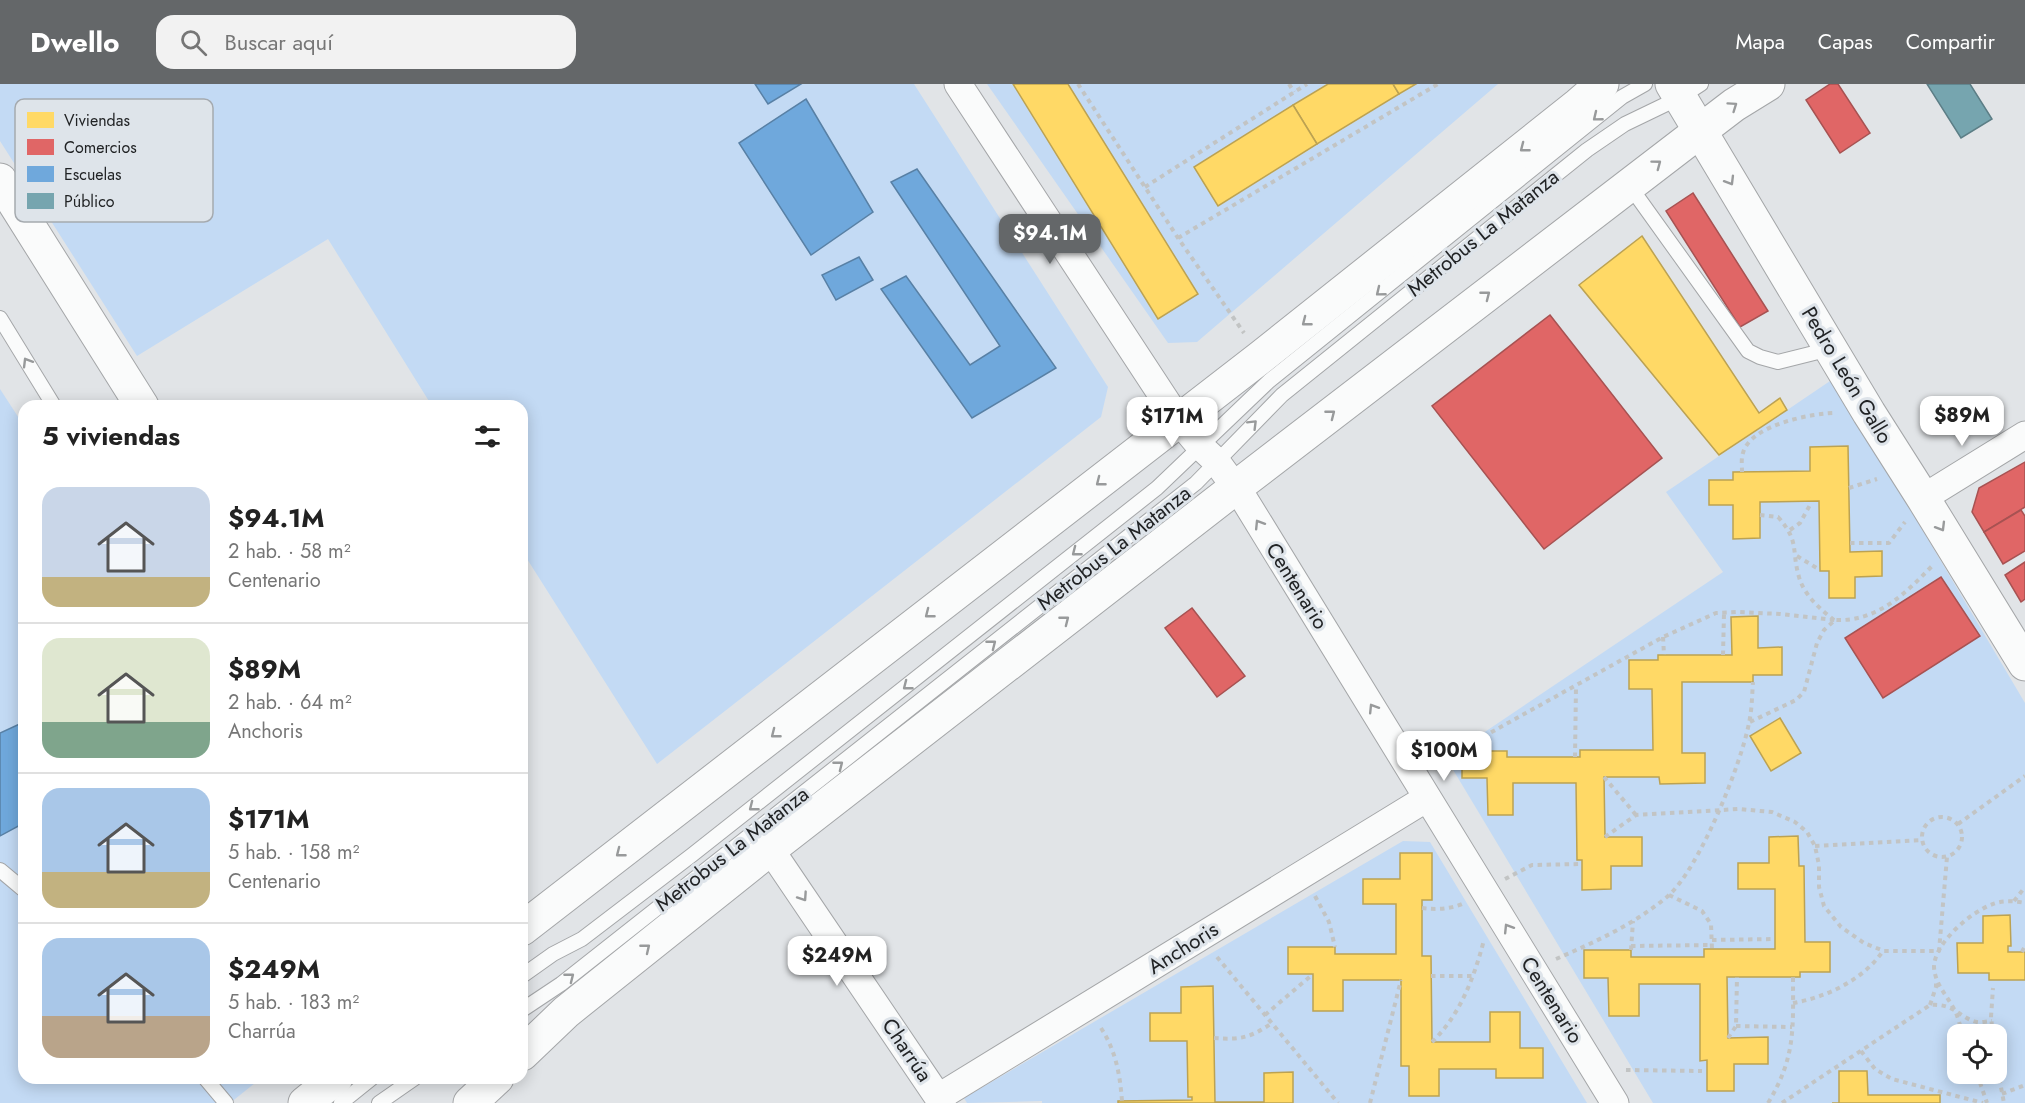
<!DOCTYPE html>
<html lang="es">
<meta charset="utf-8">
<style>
:root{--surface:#fff;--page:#f2f2f2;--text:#222;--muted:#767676;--line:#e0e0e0;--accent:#646769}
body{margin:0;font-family:Jost,sans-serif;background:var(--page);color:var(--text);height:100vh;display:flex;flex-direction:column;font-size:22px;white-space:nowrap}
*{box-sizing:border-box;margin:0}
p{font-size:20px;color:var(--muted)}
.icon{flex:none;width:33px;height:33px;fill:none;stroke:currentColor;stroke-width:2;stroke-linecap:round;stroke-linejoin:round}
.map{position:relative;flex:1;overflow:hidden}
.side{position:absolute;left:18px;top:316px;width:510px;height:684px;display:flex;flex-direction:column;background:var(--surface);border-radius:18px;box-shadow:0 3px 15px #0003}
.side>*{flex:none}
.buttons{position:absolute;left:1947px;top:940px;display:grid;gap:12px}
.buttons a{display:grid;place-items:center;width:60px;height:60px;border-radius:12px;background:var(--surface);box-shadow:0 3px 15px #0003;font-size:30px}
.price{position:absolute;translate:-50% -51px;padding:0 14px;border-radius:12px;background:#fff;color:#222;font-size:20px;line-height:39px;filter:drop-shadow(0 2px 3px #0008)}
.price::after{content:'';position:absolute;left:50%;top:36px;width:18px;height:14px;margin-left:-9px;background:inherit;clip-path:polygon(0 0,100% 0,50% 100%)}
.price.current{background:var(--accent);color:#fff}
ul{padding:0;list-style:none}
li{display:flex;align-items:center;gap:18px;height:150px;padding:0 24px}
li+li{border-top:2px solid var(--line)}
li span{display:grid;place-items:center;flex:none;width:168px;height:120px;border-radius:18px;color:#555}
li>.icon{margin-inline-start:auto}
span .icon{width:72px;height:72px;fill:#fffc;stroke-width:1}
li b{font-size:26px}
h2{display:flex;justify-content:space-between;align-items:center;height:72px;padding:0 24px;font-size:26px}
header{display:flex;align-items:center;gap:36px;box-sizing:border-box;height:84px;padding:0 30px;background:var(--accent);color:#fff}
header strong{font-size:28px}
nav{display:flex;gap:33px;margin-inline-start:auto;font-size:21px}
.search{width:420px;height:54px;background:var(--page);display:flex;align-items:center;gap:15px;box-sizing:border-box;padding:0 21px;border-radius:18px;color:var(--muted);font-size:22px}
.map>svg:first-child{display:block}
</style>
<header>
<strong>Dwello</strong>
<div class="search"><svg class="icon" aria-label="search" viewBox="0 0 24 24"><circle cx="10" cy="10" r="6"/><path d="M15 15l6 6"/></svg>Buscar aquí</div>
<nav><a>Mapa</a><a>Capas</a><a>Compartir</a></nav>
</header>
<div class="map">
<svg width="2025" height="1019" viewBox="0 0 2025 1019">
<rect width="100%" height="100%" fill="#e1e4e7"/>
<g fill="#c3daf4" fill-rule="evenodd">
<path d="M0 0H755L768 20 801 0H914L1108 303 1101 333 657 680 522 467V322H432L328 155 137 272 0 57ZM739 59 873 128 811 171ZM917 85 1056 283 972 334 881 206 906 192 970 281 1000 262 892 98Z"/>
<path d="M987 0H1013L1158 235 1198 210 1068 0H1328L1194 83 1218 122 1416 0H1498L1197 258 1168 259Z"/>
<path d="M1833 295 2025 619V868H2008V862L2011 861 2010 831 1983 832V859L1957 860 1958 889H1989L1990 896H2025V1019H1940V1011H1868L1867 987H1839V1019H1653L1446 674 1723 488 1666 408ZM1848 362 1850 468 1881 467 1855 493V514H1829V487H1820V486L1819 417 1760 418V454L1733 455V421H1710L1709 396H1733L1734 388 1810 387V363ZM1941 493 1979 552 1883 614 1845 554ZM1732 533H1757L1758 564H1782V591H1753L1752 598H1682V669H1705V699L1660 700 1659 693H1604L1605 753H1642V782H1611V805H1582V776H1577L1576 699H1513V731H1488L1487 694 1462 693V667H1507V673H1580L1653 666 1652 605H1629V576H1658L1659 571H1732ZM1780 634 1801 669 1771 687 1750 652ZM1769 753H1798L1799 782H1804L1805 858H1830V888L1727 893 1728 954 1767 953 1768 980H1734V1006L1707 1007V976H1700V900H1639V931L1609 932 1608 894 1631 866V873H1704V866L1775 865V805H1738V779H1769ZM1958 951H1996V990H1958Z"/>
<path d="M0 305 24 342V638L0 649Z"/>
<path d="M24 739V994L260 995 230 1019H0V752Z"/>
<path d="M1403 757 1430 758 1587 1019H1293V988L1264 989V1018H1215L1213 902 1181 903V929H1150L1187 957 1192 1016 1118 1017V1019H1042V1017L967 1019 964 1014ZM1400 769H1431V816H1422V872H1431L1432 958H1490L1520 929V964L1543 993 1496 994V985H1439V1012H1409V982L1401 981V896H1343L1342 927 1313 926V890L1335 863V870H1396V820H1363L1400 795Z"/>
</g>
<g fill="#ffd966" stroke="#bca252" stroke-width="1.5">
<path d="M1013 0H1068L1198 210 1158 235Z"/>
<path d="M1328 0H1393L1399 10 1317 60 1293 21Z"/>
<path d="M1393 0H1416L1399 10Z"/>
<path d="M1293 21 1317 60 1218 122 1194 83Z"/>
<path d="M1642 152 1759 329 1780 314 1787 326 1719 371 1579 201Z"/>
<path d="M1848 362 1850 468 1882 467V492L1855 493V514H1829V487H1820V486L1819 417 1760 418V454L1733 455V421H1709V396H1733V388L1810 387V363Z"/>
<path d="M1758 532V564L1782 563V591H1753V598H1682V669H1705V699L1660 700 1659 693H1604L1605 753H1642V782H1611V805L1582 806V776H1577L1576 699H1513V731H1488L1487 694H1462V667H1507V673H1580V666H1653L1652 605H1629V576H1658V571H1732L1731 533Z"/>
<path d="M1780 634 1801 669 1771 687 1750 652Z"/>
<path d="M1798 752 1799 782H1804L1805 858H1830V888H1800V893H1727L1728 954 1768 953V980H1734V1007H1707V976L1700 977V900H1639V932H1609L1608 894H1584V866H1631V873H1704V865H1775V805H1738V779H1769V753Z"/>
<path d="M1400 769H1432V816H1422V872H1431L1432 958H1490V928H1520V964H1543V994H1496V985H1439V1012H1409V982H1401V896H1343V927H1313V890H1288V863H1335V870H1396V820H1363V795H1400Z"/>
<path d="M2010 831 2011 862H2008V868H2025V896H1989V889H1958L1957 859H1983V832Z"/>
<path d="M1213 902 1215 1018H1264V989L1293 988V1019H1118V1017L1192 1016V1013H1188L1187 957H1150V929H1181V903Z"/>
<path d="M1839 987H1867L1868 1011H1940V1019H1832H1839Z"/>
</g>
<g fill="#e06666" stroke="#a75252" stroke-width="1.5">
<path d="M1830 0H1838L1870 49 1840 69 1806 16Z"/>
<path d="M1693 109 1768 227 1740 243 1666 127Z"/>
<path d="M1550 231 1662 374 1544 465 1432 322Z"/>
<path d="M2025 378V423L1984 448 1972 428 1979 404Z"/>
<path d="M2021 426 2025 432V467L2003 480 1984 448Z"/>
<path d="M2025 478V515L2021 518 2005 491Z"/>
<path d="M1941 493 1980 552 1883 614 1845 554Z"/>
<path d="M1192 524 1245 592 1217 613 1165 544Z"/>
</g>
<g fill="#6fa8dc" stroke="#5880a5" stroke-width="1.5">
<path d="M755 0H801L768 20Z"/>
<path d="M806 15 873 128 811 171 739 59Z"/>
<path d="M917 85 1056 284 972 334 881 205 906 192 970 281 1000 262 891 98Z"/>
<path d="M859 173 873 196 836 216 822 191Z"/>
<path d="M24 638V739L0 752V649Z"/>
</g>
<path fill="#76a5af" stroke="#5c7e86" stroke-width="1.5" d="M1927 0H1970L1992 35 1961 54Z"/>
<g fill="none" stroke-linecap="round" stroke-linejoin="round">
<defs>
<g id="service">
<path d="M1629 101 1748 267 1760 273 1778 278 1830 265"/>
<path d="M0 234 54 322"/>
<path d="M0 786 24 806"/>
<path d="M522 892 553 870 582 855 692 771 1157 404 1269 297 1622 13 1645 0"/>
<path d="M522 926 561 900 1196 399 1282 311 1587 66 1625 40 1681 13 1701 0"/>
<path d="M205 994 226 1019"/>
<path d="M341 1019 372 994"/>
<path d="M379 1019 415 994"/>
</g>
<g id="minor">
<path d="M958 0 1179 337 1200 362 1216 377 1244 415 1615 1019"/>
<path d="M1923 414 2025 351"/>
<path d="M770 765 942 1019"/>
<path d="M939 1013 1427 714"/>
</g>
<g id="tertiary">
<path d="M1672 0 1869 329 1923 414 2025 580"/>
<path d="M0 96 142 322"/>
</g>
<g id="trunk">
<path d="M522 845 1261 273 1578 21 1602 0"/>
<path d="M522 970 566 928 770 765 1235 404 1700 47 1734 21 1768 0"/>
<path d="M305 1019 336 994"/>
<path d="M470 1019 497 994"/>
</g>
</defs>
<use href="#service" stroke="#a4a6a8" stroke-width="16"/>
<use href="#minor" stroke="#a4a6a8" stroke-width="29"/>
<use href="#tertiary" stroke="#a4a6a8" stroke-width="35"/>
<use href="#trunk" stroke="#a4a6a8" stroke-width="35"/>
<g stroke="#c2c4c4" stroke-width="4" stroke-dasharray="4.5 4.5" stroke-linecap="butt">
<path d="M1078 0 1178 154 1244 249"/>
<path d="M1289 0 1294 8"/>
<path d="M1145 103 1307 0"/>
<path d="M1178 154 1438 0"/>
<path d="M1742 388C1742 382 1741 374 1743 369 1750 341 1812 329 1836 329"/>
<path d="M1849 404 1877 395"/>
<path d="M1760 431 1778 433C1800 458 1791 465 1799 493 1804 511 1820 525 1834 536"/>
<path d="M1790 446 1800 439 1810 421"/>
<path d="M1850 459H1889L1905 438"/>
<path d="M1797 472 1820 486"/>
<path d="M1663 553 1664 571"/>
<path d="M1723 571 1724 529"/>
<path d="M1750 638 1796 616 1804 608 1817 559 1824 546 1835 536C1877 538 1905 510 1933 481"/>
<path d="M1575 673 1576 602"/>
<path d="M1438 682 1461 665 1663 553 1716 529 1738 528 1780 530 1835 536"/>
<path d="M1604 693 1636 731"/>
<circle cx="1942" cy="753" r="20"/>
<path d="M1958 740 2025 692"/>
<path d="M1605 753 1636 731 1739 725 1772 728 1795 738 1807 748 1815 762 1819 781V803L1824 822 1841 843 1864 859 1884 867H1939L1947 773"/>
<path d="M1815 762 1922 756"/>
<path d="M1505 795 1532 781 1582 780"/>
<path d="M1669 811 1702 827 1711 840 1712 866"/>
<path d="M1315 812 1329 838 1335 863"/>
<path d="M2014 817 2025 803"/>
<path d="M1422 824C1436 826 1450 825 1462 820"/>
<path d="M1712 856 1775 855"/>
<path d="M1631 862 1712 861"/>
<path d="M1631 866 1633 837"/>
<path d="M2022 868 2025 862"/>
<path d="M1217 873 1338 1019"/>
<path d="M1556 875C1595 858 1635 840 1668 812 1699 785 1741 681 1749 639 1752 626 1752 611 1753 598"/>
<path d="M1431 892H1473"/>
<path d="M1793 919C1827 913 1863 896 1883 867"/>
<path d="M1930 921 1936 903V896"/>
<path d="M1265 931 1313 890"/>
<path d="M1736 942 1792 943"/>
<path d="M1101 944C1116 967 1120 991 1122 1017"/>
<path d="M1963 951C1960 942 1958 932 1954 925 1946 910 1935 900 1934 883 1934 859 1972 827 1993 820 2003 816 2015 817 2025 819"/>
<path d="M1993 951 1991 933 1993 904"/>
<path d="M1214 954C1240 956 1250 954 1272 939"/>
<path d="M1728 954 1736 942 1737 893"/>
<path d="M1432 958C1460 931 1474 894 1484 856"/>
<path d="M1861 967 1875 985 1892 995 1983 1019"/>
<path d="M1996 977 2004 1019"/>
<path d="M1626 986 1702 987"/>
<path d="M1977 990 1987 1019"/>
<path d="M2002 1010 2025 1001"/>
<path d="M1370 1019 1401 896"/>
<path d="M1768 1019C1796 973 1793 944 1793 892"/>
<path d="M1782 1019 1930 921C1955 919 1959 934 1977 938 1981 939 1987 937 1992 937"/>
</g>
<use href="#service" stroke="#fafbfb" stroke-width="14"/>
<use href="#minor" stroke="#fafbfb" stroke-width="27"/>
<use href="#tertiary" stroke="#fafbfb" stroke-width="33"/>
<use href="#trunk" stroke="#fafbfb" stroke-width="33"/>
</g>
<defs><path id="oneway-chevron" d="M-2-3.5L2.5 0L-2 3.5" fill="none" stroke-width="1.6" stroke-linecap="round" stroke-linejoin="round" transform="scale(1.5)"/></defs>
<g stroke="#989a9b">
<use href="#oneway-chevron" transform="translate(1733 22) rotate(-35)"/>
<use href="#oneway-chevron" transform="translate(1597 33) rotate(141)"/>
<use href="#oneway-chevron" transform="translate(1524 64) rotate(142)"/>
<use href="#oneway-chevron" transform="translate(1657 80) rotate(-37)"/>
<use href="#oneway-chevron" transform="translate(1730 97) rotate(59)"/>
<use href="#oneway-chevron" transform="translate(1380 208) rotate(141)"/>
<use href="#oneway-chevron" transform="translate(1486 211) rotate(-38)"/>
<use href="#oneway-chevron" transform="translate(1306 238) rotate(142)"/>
<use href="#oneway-chevron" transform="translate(27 278) rotate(-121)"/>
<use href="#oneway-chevron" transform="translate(1331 330) rotate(-38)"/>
<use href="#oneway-chevron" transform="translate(1253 340) rotate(-45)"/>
<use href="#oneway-chevron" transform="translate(1100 398) rotate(142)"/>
<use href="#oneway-chevron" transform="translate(1259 440) rotate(-122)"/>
<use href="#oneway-chevron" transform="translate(1941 443) rotate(59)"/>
<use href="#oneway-chevron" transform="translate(1076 468) rotate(142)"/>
<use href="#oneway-chevron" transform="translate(929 530) rotate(142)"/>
<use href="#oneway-chevron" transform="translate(1065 536) rotate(-38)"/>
<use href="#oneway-chevron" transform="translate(992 560) rotate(-38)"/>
<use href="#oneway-chevron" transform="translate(907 602) rotate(142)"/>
<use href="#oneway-chevron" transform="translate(1373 624) rotate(-122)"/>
<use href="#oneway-chevron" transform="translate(775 650) rotate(142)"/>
<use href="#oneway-chevron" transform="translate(839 681) rotate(-38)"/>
<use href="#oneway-chevron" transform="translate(753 723) rotate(142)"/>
<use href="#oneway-chevron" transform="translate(620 769) rotate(142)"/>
<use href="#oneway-chevron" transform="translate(803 813) rotate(56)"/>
<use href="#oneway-chevron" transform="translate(1508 844) rotate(-122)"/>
<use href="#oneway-chevron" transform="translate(646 864) rotate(-39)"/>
<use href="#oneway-chevron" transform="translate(570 893) rotate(-38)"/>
</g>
<g text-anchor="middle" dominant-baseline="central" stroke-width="6" stroke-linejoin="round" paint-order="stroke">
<g font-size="21" fill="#212325" stroke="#dee4ea">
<text transform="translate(1483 149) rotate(-39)">Metrobus La Matanza</text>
<text transform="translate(1847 291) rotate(59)">Pedro León Gallo</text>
<text transform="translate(1114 464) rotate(-38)">Metrobus La Matanza</text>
<text transform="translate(1297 502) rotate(58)">Centenario</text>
<text transform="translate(732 765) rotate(-38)">Metrobus La Matanza</text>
<text transform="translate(1183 864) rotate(-32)">Anchoris</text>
<text transform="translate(1552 916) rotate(58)">Centenario</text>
<text transform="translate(907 966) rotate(56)">Charrúa</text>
</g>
</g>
<rect x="15" y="15" width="198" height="123" rx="9" fill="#dee4ea" stroke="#a5aaaf" stroke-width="1.5"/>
<rect x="27" y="28" width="27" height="16" fill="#ffd966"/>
<rect x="27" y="55" width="27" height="16" fill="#e06666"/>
<rect x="27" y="82" width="27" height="16" fill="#6fa8dc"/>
<rect x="27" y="109" width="27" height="16" fill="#76a5af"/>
<g font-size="16" fill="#212325">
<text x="64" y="42">Viviendas</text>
<text x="64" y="69">Comercios</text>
<text x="64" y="96">Escuelas</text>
<text x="64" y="123">Público</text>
</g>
</svg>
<div class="buttons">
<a><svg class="icon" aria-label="locate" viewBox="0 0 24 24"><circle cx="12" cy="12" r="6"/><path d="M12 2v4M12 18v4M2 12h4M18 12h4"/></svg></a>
</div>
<b class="price current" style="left:1050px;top:181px">$94.1M</b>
<b class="price" style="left:1962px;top:363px">$89M</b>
<b class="price" style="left:1172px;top:364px">$171M</b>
<b class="price" style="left:1444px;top:698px">$100M</b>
<b class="price" style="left:837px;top:903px">$249M</b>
<section class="side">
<h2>5 viviendas<svg class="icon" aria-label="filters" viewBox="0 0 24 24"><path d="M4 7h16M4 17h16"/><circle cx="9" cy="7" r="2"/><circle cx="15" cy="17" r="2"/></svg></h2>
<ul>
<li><span style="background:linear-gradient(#c9d6e8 75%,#c2b280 0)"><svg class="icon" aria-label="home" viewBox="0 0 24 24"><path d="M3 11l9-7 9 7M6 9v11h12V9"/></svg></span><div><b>$94.1M</b><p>2 hab. · 58 m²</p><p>Centenario</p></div></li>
<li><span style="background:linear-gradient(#dfe7d0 70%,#7fa58c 0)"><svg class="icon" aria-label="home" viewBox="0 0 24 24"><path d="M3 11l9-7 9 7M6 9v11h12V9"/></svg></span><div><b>$89M</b><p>2 hab. · 64 m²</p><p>Anchoris</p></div></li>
<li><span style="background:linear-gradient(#a9c7e8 70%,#c2b280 0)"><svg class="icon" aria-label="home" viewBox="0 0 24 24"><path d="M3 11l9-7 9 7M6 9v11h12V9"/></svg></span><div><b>$171M</b><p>5 hab. · 158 m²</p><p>Centenario</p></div></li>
<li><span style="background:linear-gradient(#a9c7e8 65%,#b9a48a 0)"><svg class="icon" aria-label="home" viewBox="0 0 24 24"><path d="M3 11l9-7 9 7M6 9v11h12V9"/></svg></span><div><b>$249M</b><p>5 hab. · 183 m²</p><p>Charrúa</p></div></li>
</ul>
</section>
</div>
